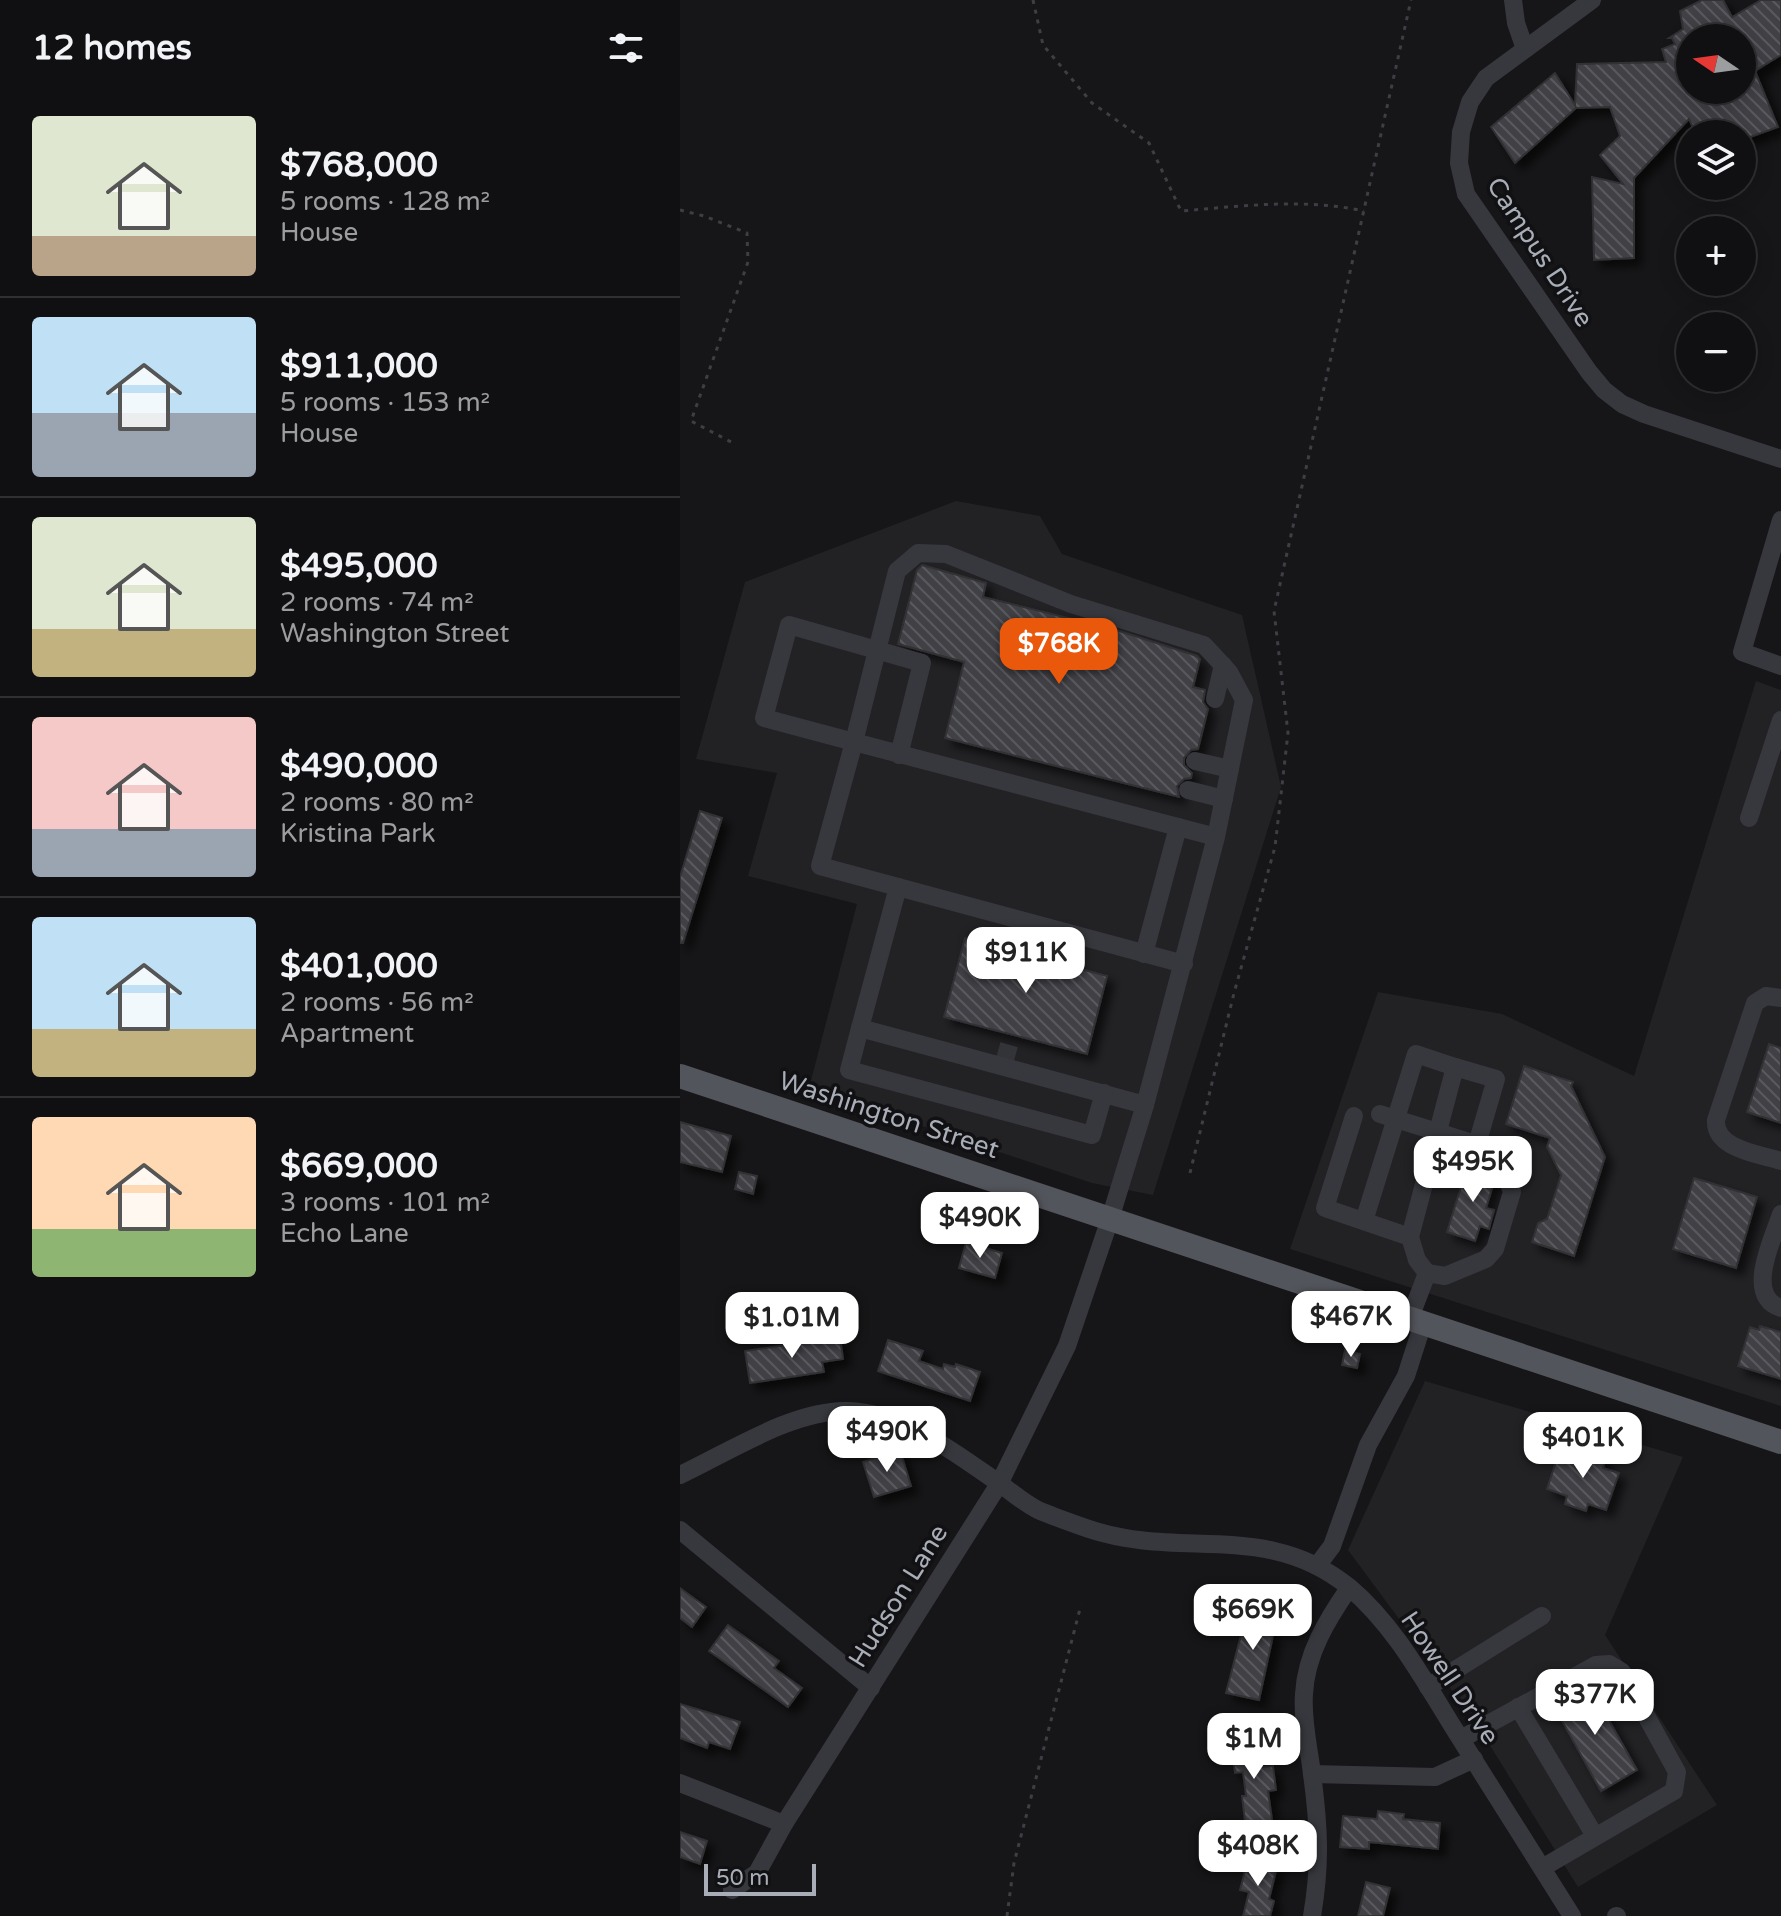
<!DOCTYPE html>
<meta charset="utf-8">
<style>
:root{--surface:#101012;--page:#1e1e20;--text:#f1f3f6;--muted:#9c9d9f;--line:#303032;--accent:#ea580c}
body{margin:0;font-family:"Varela Round",sans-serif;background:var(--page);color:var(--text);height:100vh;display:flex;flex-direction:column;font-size:30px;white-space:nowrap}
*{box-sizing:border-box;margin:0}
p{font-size:26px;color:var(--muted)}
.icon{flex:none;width:44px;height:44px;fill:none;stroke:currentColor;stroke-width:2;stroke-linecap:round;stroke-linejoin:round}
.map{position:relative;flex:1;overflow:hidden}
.side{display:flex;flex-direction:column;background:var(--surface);width:680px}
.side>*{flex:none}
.needle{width:52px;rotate:283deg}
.controls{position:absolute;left:996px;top:24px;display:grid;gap:16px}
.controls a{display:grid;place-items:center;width:80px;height:80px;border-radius:50%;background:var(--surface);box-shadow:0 4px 20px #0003,0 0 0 2px var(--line);font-size:40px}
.scale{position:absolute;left:24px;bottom:20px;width:112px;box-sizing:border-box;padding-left:8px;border:4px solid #a8adb8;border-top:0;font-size:22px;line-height:28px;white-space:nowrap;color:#a8adb8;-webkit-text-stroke:6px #111113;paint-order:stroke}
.price{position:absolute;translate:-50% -68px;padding:0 18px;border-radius:16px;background:#fff;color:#222;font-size:26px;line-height:52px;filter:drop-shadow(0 2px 4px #0008)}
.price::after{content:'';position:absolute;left:50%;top:48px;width:24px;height:18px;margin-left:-12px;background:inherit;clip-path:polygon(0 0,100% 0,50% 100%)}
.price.selected{background:var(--accent);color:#fff}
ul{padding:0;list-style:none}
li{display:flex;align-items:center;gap:24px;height:200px;padding:0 32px}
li+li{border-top:2px solid var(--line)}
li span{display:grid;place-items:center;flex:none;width:224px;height:160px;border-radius:8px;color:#555}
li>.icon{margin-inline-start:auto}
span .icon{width:96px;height:96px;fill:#fffc;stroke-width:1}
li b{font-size:34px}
h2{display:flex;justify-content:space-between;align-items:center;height:96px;padding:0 32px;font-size:34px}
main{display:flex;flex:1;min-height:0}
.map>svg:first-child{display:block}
</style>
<main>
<section class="side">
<h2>12 homes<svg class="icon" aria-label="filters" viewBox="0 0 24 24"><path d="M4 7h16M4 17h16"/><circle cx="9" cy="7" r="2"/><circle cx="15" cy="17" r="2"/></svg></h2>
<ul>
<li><span style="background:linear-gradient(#dfe7d0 75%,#b9a48a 0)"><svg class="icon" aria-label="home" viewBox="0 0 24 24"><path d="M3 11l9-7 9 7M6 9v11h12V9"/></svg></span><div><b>$768,000</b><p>5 rooms · 128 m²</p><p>House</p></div></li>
<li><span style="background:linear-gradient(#bfe0f5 60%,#9aa5b1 0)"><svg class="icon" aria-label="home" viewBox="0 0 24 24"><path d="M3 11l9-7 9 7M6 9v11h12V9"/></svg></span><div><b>$911,000</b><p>5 rooms · 153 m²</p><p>House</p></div></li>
<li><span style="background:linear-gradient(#dfe7d0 70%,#c2b280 0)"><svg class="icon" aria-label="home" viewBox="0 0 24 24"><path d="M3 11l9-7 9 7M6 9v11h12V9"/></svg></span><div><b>$495,000</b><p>2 rooms · 74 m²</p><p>Washington Street</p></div></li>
<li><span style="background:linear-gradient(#f6c9c9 70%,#9aa5b1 0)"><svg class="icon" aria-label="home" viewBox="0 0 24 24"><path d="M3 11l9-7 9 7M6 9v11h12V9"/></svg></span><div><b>$490,000</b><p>2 rooms · 80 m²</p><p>Kristina Park</p></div></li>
<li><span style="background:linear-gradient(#bfe0f5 70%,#c2b280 0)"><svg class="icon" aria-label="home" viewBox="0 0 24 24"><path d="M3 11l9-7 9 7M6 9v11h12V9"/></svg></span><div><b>$401,000</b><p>2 rooms · 56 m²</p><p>Apartment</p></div></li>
<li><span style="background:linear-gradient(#ffd9b3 70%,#8fb573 0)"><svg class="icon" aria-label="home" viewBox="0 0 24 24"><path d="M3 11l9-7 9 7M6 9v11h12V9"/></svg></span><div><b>$669,000</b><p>3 rooms · 101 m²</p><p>Echo Lane</p></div></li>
</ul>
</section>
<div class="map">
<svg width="1101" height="1916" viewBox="0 0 1101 1916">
<defs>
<pattern id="building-back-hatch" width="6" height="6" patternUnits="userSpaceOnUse" patternTransform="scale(2)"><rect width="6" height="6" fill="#404145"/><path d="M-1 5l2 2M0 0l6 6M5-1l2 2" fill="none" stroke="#595a5e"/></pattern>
<filter id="shadow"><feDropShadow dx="7" dy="7" stdDeviation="4" flood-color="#0009"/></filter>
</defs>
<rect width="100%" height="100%" fill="#161618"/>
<g fill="#222225">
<path d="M276 501 360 516 382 554 562 615 601 787 473 1195 412 1183 129 1088 177 904 68 876 97 773 16 759 65 582Z"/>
<path d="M1076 681 1101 690V1406L610 1249 698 992 822 1014 954 1076Z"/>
<path d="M745 1381 1003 1457 925 1635 1037 1805 898 1887 796 1723 668 1550Z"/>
</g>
<g fill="url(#building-back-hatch)" stroke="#303034" stroke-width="2" fill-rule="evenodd" filter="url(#shadow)">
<path d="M1022 0H1043L1052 17 1081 0H1101V55L1075 71 1098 127 1062 140V134H1016L1009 119 954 178V258L914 260 912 177 943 184 920 155 940 136 930 107 896 108 835 163 811 127 875 73 895 105 897 64 986 62 982 49 995 44 992 38H989L1003 29 1000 11ZM1010 38H1062V90H1010Z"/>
<path d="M242 565 306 583 303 597 433 629 517 656 520 659 513 687 525 690 523 702 528 709 518 749 511 750 504 758V765L512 773 511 778 504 779 497 786 499 797 265 738 284 662 218 644 237 570Z"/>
<path d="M20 811 42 818 3 943H0V877Z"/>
<path d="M285 938 339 952 341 944 376 953 374 962 427 976 407 1054 264 1017Z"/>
<path d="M1089 1044 1101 1048V1123L1067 1112Z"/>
<path d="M844 1066 893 1082 891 1086 925 1157 894 1256 852 1242 858 1223 867 1219 881 1175 867 1147 870 1138 826 1124Z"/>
<path d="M0 1122 51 1136 42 1172 0 1162Z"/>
<path d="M788 1164 812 1171 815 1179 806 1208 814 1210 809 1229 800 1226 795 1241 767 1232Z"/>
<path d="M59 1172 77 1176 73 1194 55 1189Z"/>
<path d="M1014 1178 1077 1197 1056 1268 993 1249Z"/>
<path d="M286 1242 322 1253 315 1278 279 1268Z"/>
<path d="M1080 1326 1101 1332V1379L1058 1366 1070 1327 1079 1330Z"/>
<path d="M160 1337 163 1359 142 1362 144 1372 70 1383 65 1351Z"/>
<path d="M208 1340 243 1351 239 1361 263 1369 264 1364 275 1367 276 1364 300 1372 290 1401 198 1371Z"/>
<path d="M665 1350 680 1354 677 1368 662 1365Z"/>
<path d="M896 1448 926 1458 923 1468 939 1473 926 1510 908 1504 906 1511 885 1504 887 1496 867 1489 879 1452 894 1457Z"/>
<path d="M220 1450 231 1486 194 1497 183 1462Z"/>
<path d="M0 1588 26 1607 12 1627 0 1618Z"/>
<path d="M570 1600 596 1605 589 1635 593 1636 579 1700 546 1693Z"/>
<path d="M48 1625 99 1661 94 1668 122 1688 108 1707 29 1651Z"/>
<path d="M908 1683 957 1770 921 1791 872 1703Z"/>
<path d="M0 1704 60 1722 50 1749 29 1742 27 1748 0 1738Z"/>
<path d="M577 1733 582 1767 593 1766 596 1790 588 1791 593 1827 566 1830 562 1796H566L563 1772 555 1773 550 1737Z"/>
<path d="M698 1811 724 1814 723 1819 760 1823 758 1849 689 1842V1849L660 1847 663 1816 697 1819Z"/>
<path d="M0 1832 27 1841 20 1864 0 1857Z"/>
<path d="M568 1859 597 1867 589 1899 594 1901 590 1916H563L569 1892 560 1890Z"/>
<path d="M686 1882 710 1888 703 1916H678Z"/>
</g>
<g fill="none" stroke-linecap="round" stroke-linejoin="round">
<path stroke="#333438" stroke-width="18" stroke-dasharray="18 9" stroke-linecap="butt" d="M318 1051 336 1056"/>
<g stroke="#3d3f44" stroke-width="3" stroke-dasharray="4 6" stroke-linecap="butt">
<path d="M353 0 363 45 412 103 469 143 501 211C562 206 624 198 684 211"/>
<path d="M0 210 24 216 67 233 68 262 11 421 53 443"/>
<path d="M510 1173 554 993 595 847 608 733 594 611 731 0"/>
<path d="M327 1916 334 1863 401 1605"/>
</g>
<g stroke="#37383d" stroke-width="18">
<path d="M833 0 836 23 845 49"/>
<path d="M912 0 806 78 790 102 781 132 779 163 786 194 909 372 924 390 942 404 964 414 1101 459"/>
<path d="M1101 520 1062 652 1101 666"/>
<path d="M535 699 543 665"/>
<path d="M219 755 242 663 109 625 84 718 174 742 140 866 504 964"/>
<path d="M515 761 550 769"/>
<path d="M508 790 544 799"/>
<path d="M1069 818 1101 720"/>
<path d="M218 887 180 1028 465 1105"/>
<path d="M464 954 498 827"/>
<path d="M1101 998 1086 996 1075 1003 1036 1120C1034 1149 1079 1154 1101 1161"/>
<path d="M180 1028 169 1070 412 1135 424 1093"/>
<path d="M700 1114 818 1151 832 1192 815 1249 806 1259 765 1276 747 1273 730 1318"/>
<path d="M674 1116 645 1208 730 1237"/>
<path d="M1101 1214C1093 1239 1064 1296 1101 1308"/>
<path d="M684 1221 736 1054 775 1067"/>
<path d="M747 1273 737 1260 730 1237 775 1067 816 1079 797 1144"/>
<path d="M0 1475C49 1452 113 1410 167 1411 227 1413 276 1454 323 1486 334 1494 346 1504 358 1510 374 1517 392 1523 409 1529 501 1560 586 1520 669 1587 714 1625 742 1677 773 1727 813 1790 852 1853 892 1916"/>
<path d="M0 1530 191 1688"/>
<path d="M637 1566 652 1546 688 1445 726 1376 743 1323"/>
<path d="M748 1687 862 1616"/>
<path d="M838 1707 915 1836"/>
<path d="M781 1739 916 1665 929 1664 942 1672 997 1772 994 1791 862 1868"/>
<path d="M632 1774 755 1777 794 1759"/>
<path d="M0 1783 104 1824"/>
<path d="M52 1890 77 1873 104 1824 319 1484 387 1346 430 1219 465 1105 536 837 564 700 549 672 524 645 391 604 266 554 238 553 217 571 174 742 536 837"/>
<path d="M632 1916C641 1864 639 1826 632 1774 629 1748 622 1721 624 1694 626 1654 647 1620 669 1588"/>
<path d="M936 1916H937"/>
</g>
<path stroke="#53555c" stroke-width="24" d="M0 1076 1101 1442"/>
</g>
<g text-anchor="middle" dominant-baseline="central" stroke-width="7" stroke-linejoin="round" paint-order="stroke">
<g font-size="26" fill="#a8adb8" stroke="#111113">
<text transform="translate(860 252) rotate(57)">Campus Drive</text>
<text transform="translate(209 1115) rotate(18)">Washington Street</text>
<text transform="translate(218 1596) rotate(-58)">Hudson Lane</text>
<text transform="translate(770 1678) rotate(56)">Howell Drive</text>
</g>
</g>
</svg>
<div class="controls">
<a><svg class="needle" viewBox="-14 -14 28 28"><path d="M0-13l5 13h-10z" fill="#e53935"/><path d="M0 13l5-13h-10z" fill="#9c9d9f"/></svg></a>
<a><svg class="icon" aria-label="layers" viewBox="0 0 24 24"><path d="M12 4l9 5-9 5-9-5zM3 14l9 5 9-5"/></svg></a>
<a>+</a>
<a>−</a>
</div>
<div class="scale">50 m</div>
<b class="price selected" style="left:379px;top:686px">$768K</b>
<b class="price" style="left:346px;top:995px">$911K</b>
<b class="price" style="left:793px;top:1204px">$495K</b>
<b class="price" style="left:300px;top:1260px">$490K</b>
<b class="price" style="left:671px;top:1359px">$467K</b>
<b class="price" style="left:112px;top:1360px">$1.01M</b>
<b class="price" style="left:207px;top:1474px">$490K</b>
<b class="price" style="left:903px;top:1480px">$401K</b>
<b class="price" style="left:573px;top:1652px">$669K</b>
<b class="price" style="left:915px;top:1737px">$377K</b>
<b class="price" style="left:574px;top:1781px">$1M</b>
<b class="price" style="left:578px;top:1888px">$408K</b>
</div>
</main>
